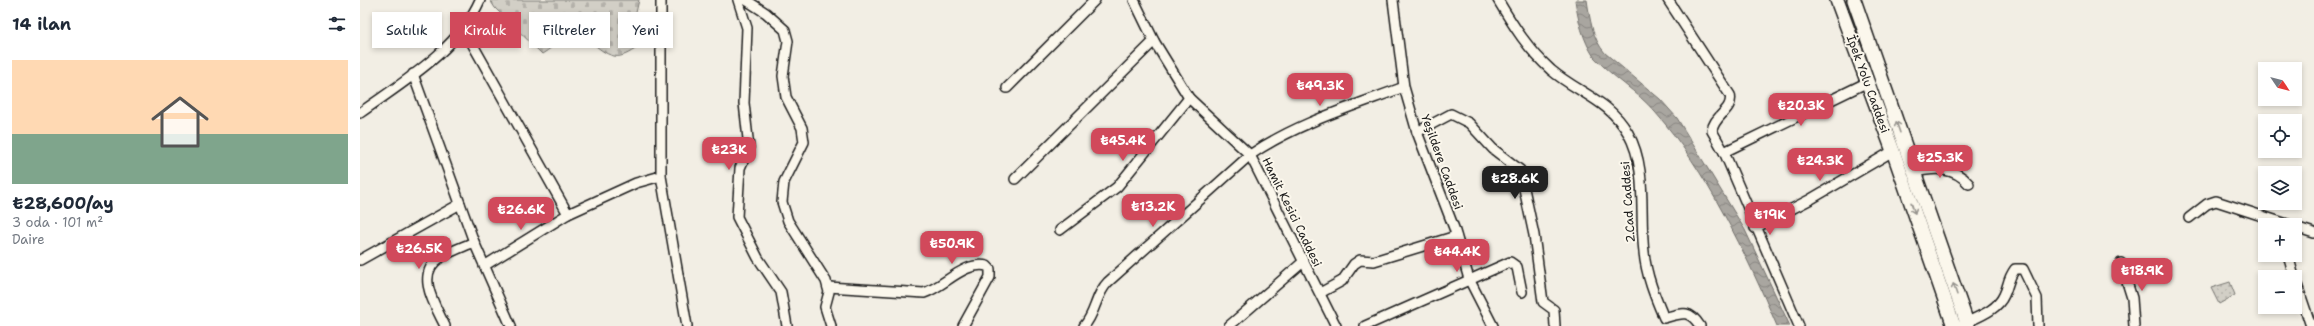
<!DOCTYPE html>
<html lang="tr">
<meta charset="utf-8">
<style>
:root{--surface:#fff;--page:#f2f2f3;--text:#1f2937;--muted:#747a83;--line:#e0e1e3;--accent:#d1495b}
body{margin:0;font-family:"Shantell Sans",sans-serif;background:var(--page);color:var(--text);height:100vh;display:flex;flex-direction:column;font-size:15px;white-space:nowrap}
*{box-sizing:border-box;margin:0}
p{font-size:13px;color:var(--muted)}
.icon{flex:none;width:22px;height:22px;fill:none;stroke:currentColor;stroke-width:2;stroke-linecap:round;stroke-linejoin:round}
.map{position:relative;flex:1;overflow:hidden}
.side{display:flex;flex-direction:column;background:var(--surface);width:360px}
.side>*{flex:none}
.top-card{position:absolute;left:12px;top:12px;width:380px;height:36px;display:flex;gap:8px}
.needle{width:26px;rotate:125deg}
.controls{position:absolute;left:1898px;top:62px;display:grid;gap:8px}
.controls a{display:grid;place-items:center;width:44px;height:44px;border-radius:0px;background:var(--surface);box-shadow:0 2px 6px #0003;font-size:20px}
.price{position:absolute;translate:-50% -34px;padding:0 9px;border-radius:8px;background:var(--accent);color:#fff;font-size:13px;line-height:26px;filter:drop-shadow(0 1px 2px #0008)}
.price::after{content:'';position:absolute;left:50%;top:24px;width:12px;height:9px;margin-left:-6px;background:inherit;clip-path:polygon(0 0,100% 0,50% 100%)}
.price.current{background:#222;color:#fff}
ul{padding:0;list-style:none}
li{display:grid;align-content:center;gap:8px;height:212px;padding:0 12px}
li+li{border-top:1px solid var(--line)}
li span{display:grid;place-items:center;height:124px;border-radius:0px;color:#555}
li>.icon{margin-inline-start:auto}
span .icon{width:72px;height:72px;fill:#fffc;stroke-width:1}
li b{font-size:17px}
h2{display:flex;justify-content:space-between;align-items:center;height:48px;padding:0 12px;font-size:17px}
.tag{padding:0 14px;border-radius:0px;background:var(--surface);box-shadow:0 2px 6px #0003;font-size:14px;line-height:36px}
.tag.current{background:var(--accent);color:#fff}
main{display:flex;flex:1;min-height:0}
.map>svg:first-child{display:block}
</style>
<main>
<section class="side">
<h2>14 ilan<svg class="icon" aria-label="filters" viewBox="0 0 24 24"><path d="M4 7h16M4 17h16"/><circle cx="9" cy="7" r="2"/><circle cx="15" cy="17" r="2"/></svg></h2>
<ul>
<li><span style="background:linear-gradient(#ffd9b3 60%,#7fa58c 0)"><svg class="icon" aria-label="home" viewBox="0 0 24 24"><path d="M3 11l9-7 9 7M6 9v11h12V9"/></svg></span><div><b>₺28,600/ay</b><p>3 oda · 101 m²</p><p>Daire</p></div></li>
</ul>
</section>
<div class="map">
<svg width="1954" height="326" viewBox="0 0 1954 326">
<defs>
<pattern id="cemetery-stones" width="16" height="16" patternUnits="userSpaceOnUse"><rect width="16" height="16" fill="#d2cfc6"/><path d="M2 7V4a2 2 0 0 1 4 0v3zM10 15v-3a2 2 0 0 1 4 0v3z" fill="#b4b1aa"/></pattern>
<pattern id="park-dots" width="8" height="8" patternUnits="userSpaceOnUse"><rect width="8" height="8" fill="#d2cfc6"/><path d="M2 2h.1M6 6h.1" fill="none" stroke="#b4b1aa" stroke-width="1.8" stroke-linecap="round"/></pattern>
<pattern id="water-waves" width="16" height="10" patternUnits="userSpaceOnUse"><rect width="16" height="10" fill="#a9a6a0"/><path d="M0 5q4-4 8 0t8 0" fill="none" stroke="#898682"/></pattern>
</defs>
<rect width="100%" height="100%" fill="#f2eee4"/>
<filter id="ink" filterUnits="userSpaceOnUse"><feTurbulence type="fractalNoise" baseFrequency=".025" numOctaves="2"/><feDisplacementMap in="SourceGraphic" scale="8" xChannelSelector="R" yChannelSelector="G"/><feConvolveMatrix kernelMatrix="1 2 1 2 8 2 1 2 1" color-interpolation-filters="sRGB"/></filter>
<g filter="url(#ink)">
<path fill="url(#cemetery-stones)" stroke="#777671" d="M130 0H279L273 25 277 48C270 52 262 58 254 56 235 52 230 30 203 40 196 43 189 50 182 54L135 8Z"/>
<path fill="url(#park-dots)" stroke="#777671" d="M1870 282 1875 295 1859 304 1851 288Z"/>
<path fill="url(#water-waves)" stroke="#716f6b" d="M1215 0H1227C1230 19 1232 38 1245 53L1300 99 1317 118 1385 230 1430 326H1417C1387 256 1346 169 1295 112 1277 91 1252 77 1234 57 1223 40 1218 20 1215 0Z"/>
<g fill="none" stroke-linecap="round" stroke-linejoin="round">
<defs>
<g id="minor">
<path d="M301 0V176L327 326"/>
<path d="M378 0 387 28 384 103 389 148 380 168 377 217 398 258 421 292 427 326"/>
<path d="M386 0 406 13 425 30 428 41 423 76 426 97 442 128 444 142 424 182 422 202 428 221 466 281 469 292 465 307 471 326"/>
<path d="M774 0 794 41 829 98 890 155 976 326"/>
<path d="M1033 0 1044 87 1057 132 1094 228 1109 279 1133 326"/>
<path d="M1138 0C1154 27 1168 49 1191 70 1218 93 1249 100 1268 133 1288 169 1279 211 1284 252 1286 275 1295 297 1304 318 1322 313 1329 309 1340 326"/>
<path d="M1308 0 1370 95C1374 110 1353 116 1352 131L1364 152 1439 326"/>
<path d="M104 29 208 214 276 183 301 176"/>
<path d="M53 74 114 242 151 326"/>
<path d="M647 88 735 0"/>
<path d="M0 113C43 82 98 50 120 0"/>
<path d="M1057 132 1091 114 1109 123 1133 149 1160 170 1174 235 1183 302 1194 310 1195 326"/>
<path d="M1364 152 1508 82"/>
<path d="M1554 172C1574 168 1594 166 1609 184"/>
<path d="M655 179 794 41"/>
<path d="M1829 218 1847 204 1856 201 1930 225"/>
<path d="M1935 227 1954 233"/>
<path d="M1395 228 1451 199 1533 151"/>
<path d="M700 230 757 187 829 98"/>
<path d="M1928 255 1934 277"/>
<path d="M0 260 100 204"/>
<path d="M1761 263 1772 298 1774 326"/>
<path d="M124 266 208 214"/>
<path d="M1935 279 1951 326"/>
<path d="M468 287 564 293C585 286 604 261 627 266L630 269V277L603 326"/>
<path d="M960 293 982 281 994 264 1000 260 1014 261 1096 236"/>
<path d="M1603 324C1617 317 1637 311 1644 295 1649 285 1647 280 1655 269H1663L1677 298 1678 326"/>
<path d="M85 326C76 307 54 274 80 258 90 251 103 247 114 242"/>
<path d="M724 326C736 313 735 295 748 282L890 155C937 123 991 107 1044 87"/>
<path d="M869 326 943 262"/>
<path d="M1005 326 1150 262 1157 267 1162 292"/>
</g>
<g id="highway">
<path d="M1477 0 1533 151 1594 326"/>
<path d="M1494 0 1608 326"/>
</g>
</defs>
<use href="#minor" stroke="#1c1c1c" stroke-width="12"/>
<use href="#highway" stroke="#1c1c1c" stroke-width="16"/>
<use href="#minor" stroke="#fbf7ec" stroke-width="9"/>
<use href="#highway" stroke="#fbf7ec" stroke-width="13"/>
</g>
<defs><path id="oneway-shaft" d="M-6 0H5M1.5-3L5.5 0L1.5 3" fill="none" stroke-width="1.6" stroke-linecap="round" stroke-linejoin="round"/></defs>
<g stroke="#97948e">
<use href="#oneway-shaft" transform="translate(1538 127) rotate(-109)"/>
<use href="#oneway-shaft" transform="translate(1553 208) rotate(71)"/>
<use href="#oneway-shaft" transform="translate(1595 289) rotate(-109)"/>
</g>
</g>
<g text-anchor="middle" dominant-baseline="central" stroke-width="4" stroke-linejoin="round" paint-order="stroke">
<g font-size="12" fill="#1c1c1c" stroke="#fbf7ec">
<text transform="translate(1508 84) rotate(70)">İpek Yolu Caddesi</text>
<text transform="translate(1082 162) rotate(70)">Yeşildere Caddesi</text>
<text transform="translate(1268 202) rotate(-94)">2.Cad Caddesi</text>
<text transform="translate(932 212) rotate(64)">Hamit Kesici Caddesi</text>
</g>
</g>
</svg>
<div class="controls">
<a><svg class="needle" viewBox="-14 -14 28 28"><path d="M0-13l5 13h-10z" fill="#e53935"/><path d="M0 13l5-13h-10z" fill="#747a83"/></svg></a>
<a><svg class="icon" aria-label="locate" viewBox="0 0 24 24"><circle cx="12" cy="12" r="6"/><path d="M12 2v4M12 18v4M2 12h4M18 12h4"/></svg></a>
<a><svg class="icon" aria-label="layers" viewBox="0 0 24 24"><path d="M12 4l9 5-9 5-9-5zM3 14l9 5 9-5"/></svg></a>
<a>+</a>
<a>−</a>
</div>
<b class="price" style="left:960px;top:107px">₺49.3K</b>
<b class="price" style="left:1441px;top:127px">₺20.3K</b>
<b class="price" style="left:763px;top:162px">₺45.4K</b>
<b class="price" style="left:369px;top:171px">₺23K</b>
<b class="price" style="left:1580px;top:179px">₺25.3K</b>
<b class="price" style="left:1460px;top:182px">₺24.3K</b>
<b class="price current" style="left:1155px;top:200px">₺28.6K</b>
<b class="price" style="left:793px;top:228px">₺13.2K</b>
<b class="price" style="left:161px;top:231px">₺26.6K</b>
<b class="price" style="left:1410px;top:236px">₺19K</b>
<b class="price" style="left:592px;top:265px">₺50.9K</b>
<b class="price" style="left:59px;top:270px">₺26.5K</b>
<b class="price" style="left:1097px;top:273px">₺44.4K</b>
<b class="price" style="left:1782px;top:292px">₺18.9K</b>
<div class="top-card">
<a class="tag">Satılık</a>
<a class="tag current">Kiralık</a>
<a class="tag">Filtreler</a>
<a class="tag">Yeni</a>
</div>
</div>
</main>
